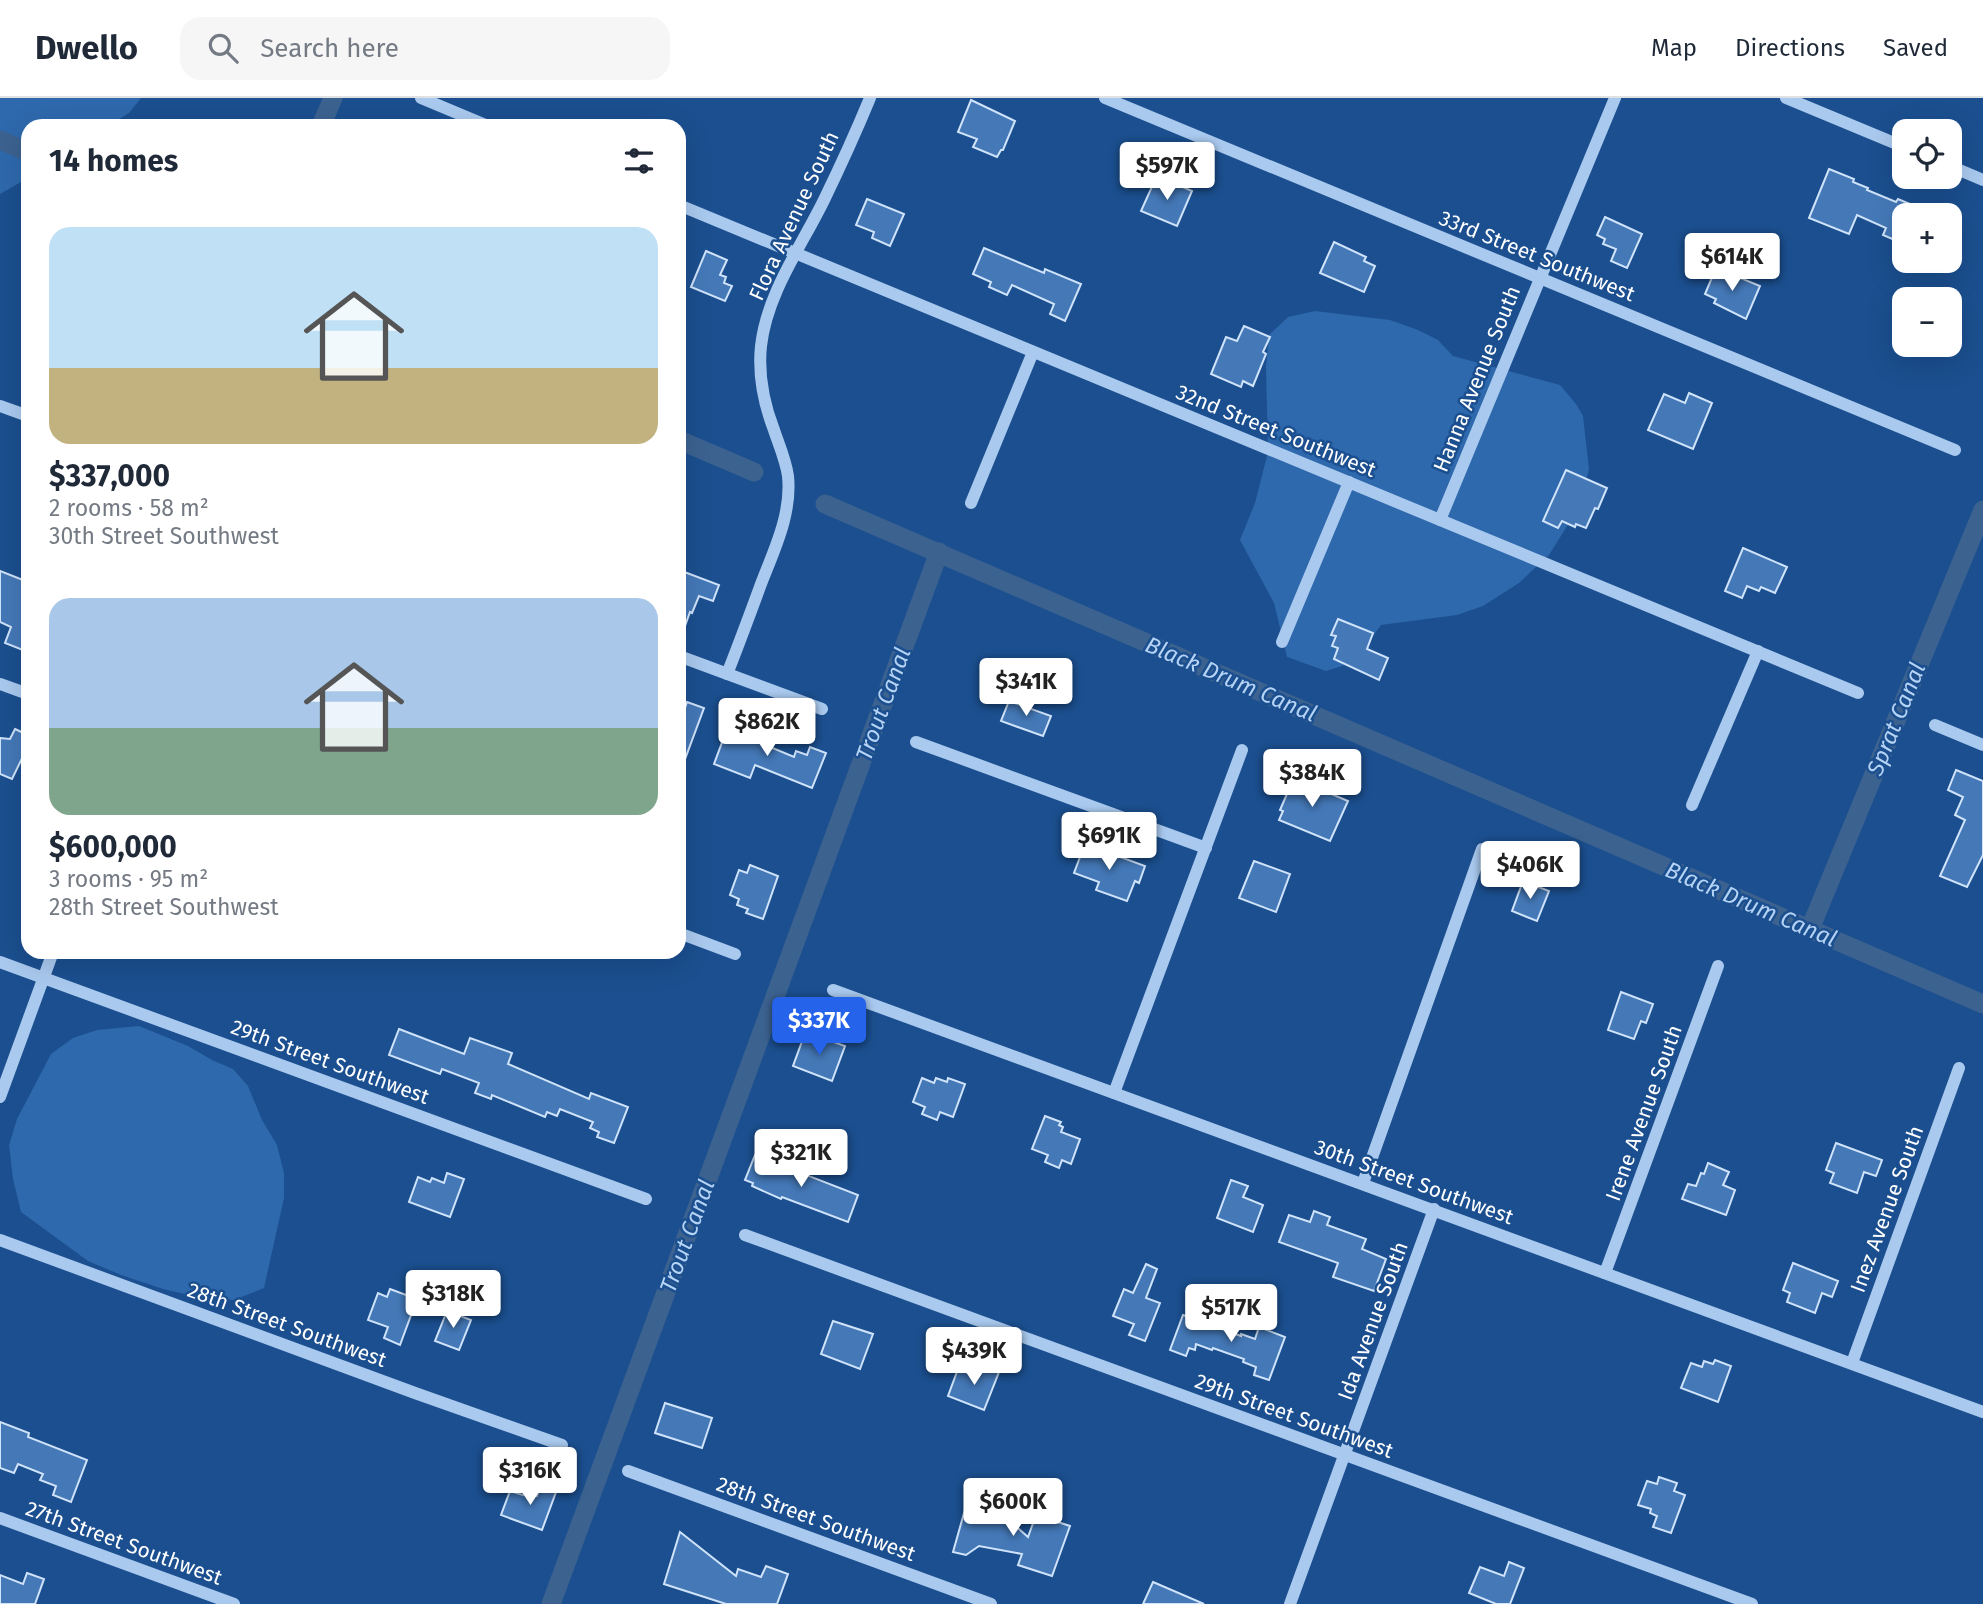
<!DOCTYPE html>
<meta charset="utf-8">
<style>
:root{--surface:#fff;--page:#f6f6f7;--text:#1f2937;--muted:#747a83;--line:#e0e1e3;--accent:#2563eb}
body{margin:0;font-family:"Fira Sans",sans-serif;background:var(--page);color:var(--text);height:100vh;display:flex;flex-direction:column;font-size:26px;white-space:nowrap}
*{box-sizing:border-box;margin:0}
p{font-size:23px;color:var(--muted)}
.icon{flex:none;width:38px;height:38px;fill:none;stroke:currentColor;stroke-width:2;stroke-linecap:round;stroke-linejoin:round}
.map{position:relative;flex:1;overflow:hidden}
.sheet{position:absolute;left:21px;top:21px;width:665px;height:840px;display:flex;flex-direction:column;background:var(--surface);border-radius:21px;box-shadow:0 7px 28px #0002}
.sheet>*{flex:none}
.tools{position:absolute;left:1892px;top:21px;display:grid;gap:14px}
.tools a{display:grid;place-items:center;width:70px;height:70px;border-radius:14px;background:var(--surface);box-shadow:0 7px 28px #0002;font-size:35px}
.price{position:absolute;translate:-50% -60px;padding:0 16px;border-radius:7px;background:#fff;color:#222;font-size:23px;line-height:46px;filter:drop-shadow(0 2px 4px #0008)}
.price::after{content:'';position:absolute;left:50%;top:42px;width:21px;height:16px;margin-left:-10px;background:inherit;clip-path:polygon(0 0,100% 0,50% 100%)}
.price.selected{background:var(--accent);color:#fff}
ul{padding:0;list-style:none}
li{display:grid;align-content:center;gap:14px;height:371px;padding:0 28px}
li span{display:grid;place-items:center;height:217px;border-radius:21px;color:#555}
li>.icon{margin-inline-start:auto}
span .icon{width:126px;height:126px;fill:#fffc;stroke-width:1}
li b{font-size:30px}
h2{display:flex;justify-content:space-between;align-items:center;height:84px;padding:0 28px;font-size:30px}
header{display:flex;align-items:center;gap:42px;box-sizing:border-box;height:98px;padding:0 35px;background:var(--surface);border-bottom:2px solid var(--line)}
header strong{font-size:33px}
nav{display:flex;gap:38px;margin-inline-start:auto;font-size:24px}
.search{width:490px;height:63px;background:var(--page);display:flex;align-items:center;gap:18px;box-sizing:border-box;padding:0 24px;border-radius:21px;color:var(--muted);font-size:26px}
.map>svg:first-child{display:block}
</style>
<header>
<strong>Dwello</strong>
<div class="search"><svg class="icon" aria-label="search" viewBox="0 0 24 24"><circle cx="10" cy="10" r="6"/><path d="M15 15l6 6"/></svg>Search here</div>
<nav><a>Map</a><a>Directions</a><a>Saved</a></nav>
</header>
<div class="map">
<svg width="1983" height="1506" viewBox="0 0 1983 1506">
<rect width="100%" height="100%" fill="#1b4f8f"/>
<g fill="#2e69ad">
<path d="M0 0H141L129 15 108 28H28V80L0 96Z"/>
<path d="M1315 213 1390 222 1418 232 1438 242 1453 258 1560 287 1576 306 1583 318 1589 371 1584 391 1574 417 1549 457 1519 485 1483 508 1457 517 1381 527 1361 555 1342 568 1326 573 1287 559 1274 505 1240 442 1255 405 1268 354 1266 269 1269 237 1288 219Z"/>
<path d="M139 928 188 948 212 962 233 971 248 988 262 1022 277 1047 284 1075V1100L264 1190 234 1202 202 1200 163 1191 121 1177 88 1163 21 1114 13 1081 9 1047 17 1021 51 956 73 940 97 932Z"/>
</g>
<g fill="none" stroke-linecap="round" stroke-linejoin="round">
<g stroke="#3c6290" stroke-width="19">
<path d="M321 28 333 0"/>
<path d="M0 42 28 54"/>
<path d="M679 342 754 374"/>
<path d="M825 406 1983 906"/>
<path d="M1810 831 1983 412"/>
<path d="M551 1506 939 454"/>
</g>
</g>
<g fill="#4478b7" stroke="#cfe3fa" stroke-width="2">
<path d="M971 2 1015 23 1003 52H1001L997 59 973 49 977 41 958 34Z"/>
<path d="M1829 71 1854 81 1853 84 1868 90 1867 92 1896 104 1898 101 1936 117H1904V146L1883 137 1886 130 1857 117 1849 136 1809 120Z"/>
<path d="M1155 82 1174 90 1176 86 1192 93 1177 128 1141 113Z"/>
<path d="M867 101 904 116 890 148 872 140 874 134 856 127Z"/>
<path d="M1605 119 1642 136 1627 170 1611 163 1616 151 1603 146 1605 141 1597 137Z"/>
<path d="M1334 144 1366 159 1364 163 1375 168 1364 194 1320 175Z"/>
<path d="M984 150 1044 175 1045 171 1081 186 1065 223 1050 216 1054 206 1012 187 1007 197 989 189 991 184 973 176Z"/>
<path d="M706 153 727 162 720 177 726 179 724 185 732 188 725 203 691 189Z"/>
<path d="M1716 170 1760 188 1746 221 1714 205 1716 201 1705 196Z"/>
<path d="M1244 228 1270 239 1263 254 1266 256 1253 288 1243 283 1241 289 1211 276 1226 239 1237 243Z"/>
<path d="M1689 295 1712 305 1693 351 1648 332 1664 296 1685 305Z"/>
<path d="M1566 372 1607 390 1598 411 1595 410 1586 430 1576 426 1575 429 1562 423 1558 430 1543 423Z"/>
<path d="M1743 450 1787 469 1775 495 1761 489 1759 493 1747 488 1742 500 1725 493Z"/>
<path d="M679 472 719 487 713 503 699 498 692 515 690 514 681 539 679 538Z"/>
<path d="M0 473 28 484V554L5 545 11 529 0 524Z"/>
<path d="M1338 521 1373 535 1367 551 1388 560 1379 582 1334 561 1338 550 1332 548 1336 538 1331 537Z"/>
<path d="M1009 603 1051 618 1043 638 1001 623Z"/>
<path d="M687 604 704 610 681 672H679V611L684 613Z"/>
<path d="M751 628 767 634 763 646 794 659 796 653 807 657 810 649 826 655 812 690 755 667 750 680 714 666 727 631 747 639Z"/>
<path d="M15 631 28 637V648L12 681 0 676V640L10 641Z"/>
<path d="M1956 672 1983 683V757L1967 789 1940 778 1965 722 1955 717 1963 699 1948 692Z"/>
<path d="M1289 678 1348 703 1330 743 1279 722 1283 713 1280 712 1287 696 1283 694Z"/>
<path d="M1085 746 1145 768 1139 785 1135 783 1127 803 1096 792 1099 784 1074 775Z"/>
<path d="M1254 763 1290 776 1276 814 1239 800Z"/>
<path d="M750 767 778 778 763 821 746 815 748 811 737 807 739 801 730 797 739 772 747 775Z"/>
<path d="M1523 783 1549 793 1537 823 1512 813Z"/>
<path d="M1621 894 1653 906 1646 925 1641 923 1634 941 1608 932Z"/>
<path d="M399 931 464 956 470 940 512 955 508 966 589 1001 591 995 628 1009 614 1045 597 1039 599 1034 590 1030 593 1024 560 1011 557 1018 547 1014 545 1019 492 997 491 1001 475 995 479 985 442 971 440 976 389 957Z"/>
<path d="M814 937 845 948 832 983 793 968 804 938 813 941Z"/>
<path d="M922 980 934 985 936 980 947 984 948 980 965 986 953 1019 940 1014 937 1022 922 1016 925 1009 913 1004Z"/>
<path d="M1045 1018 1061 1024 1059 1027 1063 1029 1061 1034 1080 1041 1071 1066 1062 1062 1059 1070 1045 1064 1048 1057 1032 1051Z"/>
<path d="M1836 1045 1882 1062 1876 1078 1864 1074 1857 1095 1830 1085 1834 1075 1826 1072Z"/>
<path d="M755 1057 858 1097 848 1124 782 1099 781 1101 752 1088 753 1085 745 1082Z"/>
<path d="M1708 1065 1729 1074 1723 1087 1735 1092 1726 1117 1682 1101 1688 1086 1696 1088 1701 1075 1704 1076Z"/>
<path d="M447 1075 464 1081 450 1119 409 1104 418 1079 430 1084 432 1080 444 1085Z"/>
<path d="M1231 1082 1248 1088 1243 1099 1263 1107 1253 1134 1217 1120Z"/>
<path d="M1314 1113 1330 1119 1327 1127 1366 1141 1362 1151 1386 1161 1374 1193 1333 1179 1338 1165 1279 1144 1289 1117 1310 1124Z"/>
<path d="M1793 1165 1838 1183 1832 1199 1822 1195 1815 1215 1787 1204 1790 1195 1783 1192Z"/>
<path d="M1146 1166 1157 1171 1146 1200 1160 1205 1145 1243 1129 1237 1134 1226 1113 1218 1124 1191 1133 1195Z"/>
<path d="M390 1191 417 1201 400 1247 384 1240 388 1229 368 1222 378 1195 387 1199Z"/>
<path d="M447 1213 471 1222 459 1252 435 1243Z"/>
<path d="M1183 1217 1241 1238V1236L1255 1241 1259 1229 1285 1239 1269 1282 1254 1277 1256 1269 1243 1264 1244 1261 1213 1250 1212 1252 1196 1246 1195 1252 1189 1250 1186 1258 1170 1252Z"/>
<path d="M833 1223 873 1236 860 1271 821 1256Z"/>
<path d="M1715 1262 1731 1268 1718 1304 1681 1290 1691 1265 1702 1269 1704 1263 1713 1266Z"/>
<path d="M982 1268 999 1274 984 1312 948 1298 958 1271 978 1279Z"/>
<path d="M665 1305 712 1320 702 1350 655 1335Z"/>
<path d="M0 1324 29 1335 28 1339 87 1362 71 1404 53 1397 56 1388 40 1382 43 1376 18 1366 14 1375 0 1370Z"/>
<path d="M1659 1379 1677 1385 1674 1393 1685 1397 1671 1435 1653 1429 1657 1418 1650 1415 1651 1411 1638 1407 1647 1383 1657 1386Z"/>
<path d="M540 1388 556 1394 542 1432 501 1417 510 1393 523 1397 524 1394 537 1398Z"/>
<path d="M991 1406 1028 1439 1036 1417 1070 1428 1052 1478 1018 1467 1022 1456 979 1448 966 1457 953 1454 966 1408 984 1413Z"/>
<path d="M680 1434 736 1478 738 1471 761 1479 766 1468 788 1476 777 1506H726L664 1486Z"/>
<path d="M1509 1464 1524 1470 1510 1506H1496L1469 1495 1480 1469 1504 1478Z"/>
<path d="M27 1475 44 1481 35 1506H0V1477L23 1486Z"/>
<path d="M1153 1484 1204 1506H1143Z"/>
</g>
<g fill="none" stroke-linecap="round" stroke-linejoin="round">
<g stroke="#a9c9ee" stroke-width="12">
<path d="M421 0 488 28"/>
<path d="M1105 0 1955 352"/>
<path d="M1786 0 1904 49"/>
<path d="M1950 68 1983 82"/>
<path d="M679 107 1858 595"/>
<path d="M0 308 28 318"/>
<path d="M971 405 1033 254"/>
<path d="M1440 422 1615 0"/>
<path d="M1282 544 1349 384"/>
<path d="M679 558 822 611"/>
<path d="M727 576C739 546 750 516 761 486 774 452 792 416 788 378 786 363 779 347 774 332 764 306 758 277 761 248 767 195 801 149 824 102 840 69 856 34 870 0"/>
<path d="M0 586 28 596"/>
<path d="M1935 627 1983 647"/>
<path d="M916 644 1206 750"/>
<path d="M1692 707 1758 553"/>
<path d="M679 835 735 856"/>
<path d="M0 864 646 1101"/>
<path d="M833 892 1983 1314"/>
<path d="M1114 995 1242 652"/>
<path d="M0 999 53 854"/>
<path d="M1363 1085 1482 751"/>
<path d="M745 1137 1752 1506"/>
<path d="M0 1142 415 1295 562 1347"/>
<path d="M1605 1175 1718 868"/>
<path d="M1852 1265 1959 970"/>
<path d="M628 1373 991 1506"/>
<path d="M0 1420 234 1506"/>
<path d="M1290 1506 1434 1111"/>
</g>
</g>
<g text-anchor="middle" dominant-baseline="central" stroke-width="5" stroke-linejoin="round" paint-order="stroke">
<g font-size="21" fill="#fff" stroke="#1b4f8f">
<text transform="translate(794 118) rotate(-65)">Flora Avenue South</text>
<text transform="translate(1537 158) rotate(22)">33rd Street Southwest</text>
<text transform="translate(1477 281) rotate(-68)">Hanna Avenue South</text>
<text transform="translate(1276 333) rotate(22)">32nd Street Southwest</text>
<text transform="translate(330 964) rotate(20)">29th Street Southwest</text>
<text transform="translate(1644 1015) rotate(-70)">Irene Avenue South</text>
<text transform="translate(1414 1084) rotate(20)">30th Street Southwest</text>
<text transform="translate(1887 1111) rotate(-70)">Inez Avenue South</text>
<text transform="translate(1373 1223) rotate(-70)">Ida Avenue South</text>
<text transform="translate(287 1227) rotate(20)">28th Street Southwest</text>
<text transform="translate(1294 1318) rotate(20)">29th Street Southwest</text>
<text transform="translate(816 1421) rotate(20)">28th Street Southwest</text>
<text transform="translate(124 1445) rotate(20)">27th Street Southwest</text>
</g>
<g font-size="23" font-style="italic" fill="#b5d3f5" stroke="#1b4f8f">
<text transform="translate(1231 581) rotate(23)">Black Drum Canal</text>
<text transform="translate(883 606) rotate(-70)">Trout Canal</text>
<text transform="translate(1896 621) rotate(-68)">Sprat Canal</text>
<text transform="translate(1751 806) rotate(23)">Black Drum Canal</text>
<text transform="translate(687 1138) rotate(-70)">Trout Canal</text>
</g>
</g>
</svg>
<div class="tools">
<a><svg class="icon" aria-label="locate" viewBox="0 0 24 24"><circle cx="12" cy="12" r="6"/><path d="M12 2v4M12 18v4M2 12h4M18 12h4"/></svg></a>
<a>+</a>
<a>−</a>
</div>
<b class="price" style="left:1167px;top:104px">$597K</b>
<b class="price" style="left:1732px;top:195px">$614K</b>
<b class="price" style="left:1026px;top:620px">$341K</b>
<b class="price" style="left:767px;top:660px">$862K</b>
<b class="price" style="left:1312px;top:711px">$384K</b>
<b class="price" style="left:1109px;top:774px">$691K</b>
<b class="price" style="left:1530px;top:803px">$406K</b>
<b class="price selected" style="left:819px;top:959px">$337K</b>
<b class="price" style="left:801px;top:1091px">$321K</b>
<b class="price" style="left:453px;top:1232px">$318K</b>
<b class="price" style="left:1231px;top:1246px">$517K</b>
<b class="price" style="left:974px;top:1289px">$439K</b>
<b class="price" style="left:530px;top:1409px">$316K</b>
<b class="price" style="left:1013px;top:1440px">$600K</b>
<section class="sheet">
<h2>14 homes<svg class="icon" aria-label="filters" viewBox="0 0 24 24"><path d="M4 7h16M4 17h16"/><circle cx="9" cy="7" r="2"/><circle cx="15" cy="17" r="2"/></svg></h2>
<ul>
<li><span style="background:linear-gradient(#bfe0f5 65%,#c2b280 0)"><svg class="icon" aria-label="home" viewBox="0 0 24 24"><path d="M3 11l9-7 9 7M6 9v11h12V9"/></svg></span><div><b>$337,000</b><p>2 rooms · 58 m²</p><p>30th Street Southwest</p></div></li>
<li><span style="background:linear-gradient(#a9c7e8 60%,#7fa58c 0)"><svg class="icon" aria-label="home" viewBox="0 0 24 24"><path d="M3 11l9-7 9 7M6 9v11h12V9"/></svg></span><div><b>$600,000</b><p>3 rooms · 95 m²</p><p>28th Street Southwest</p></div></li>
</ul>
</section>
</div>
